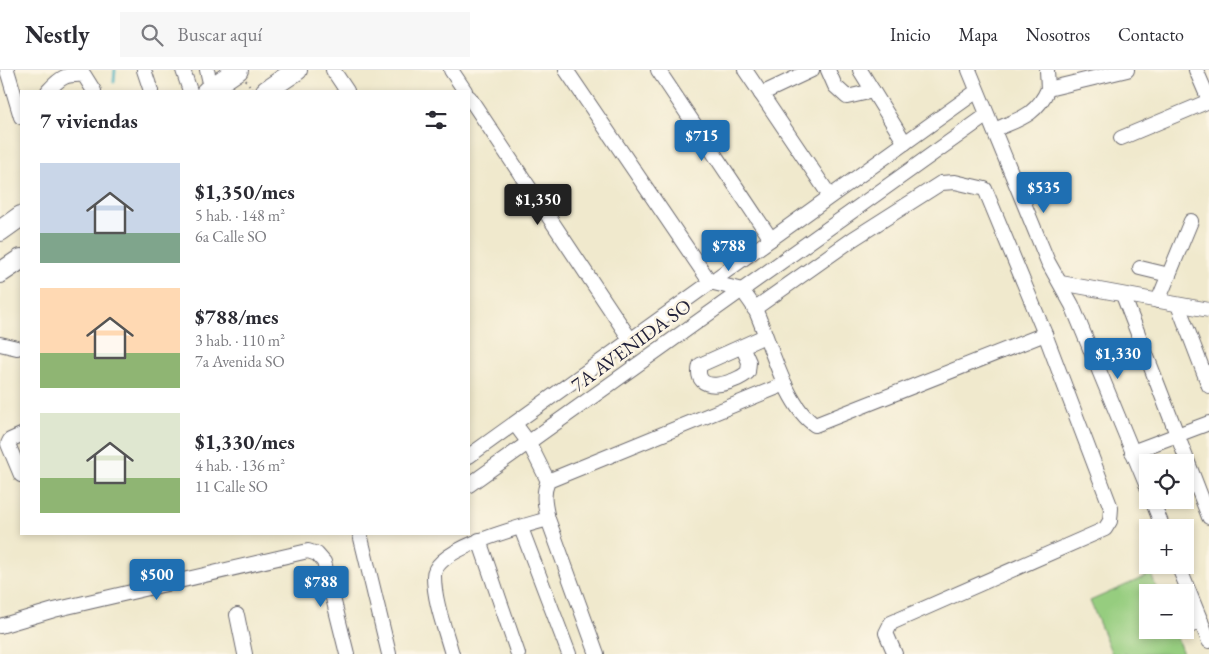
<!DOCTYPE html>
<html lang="es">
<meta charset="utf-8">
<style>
:root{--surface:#fff;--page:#f7f7f7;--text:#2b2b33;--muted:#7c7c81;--line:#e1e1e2;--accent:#1f6fb2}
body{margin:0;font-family:"EB Garamond",serif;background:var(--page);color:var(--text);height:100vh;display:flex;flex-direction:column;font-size:19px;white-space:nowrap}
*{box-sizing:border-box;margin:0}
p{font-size:16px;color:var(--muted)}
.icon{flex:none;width:28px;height:28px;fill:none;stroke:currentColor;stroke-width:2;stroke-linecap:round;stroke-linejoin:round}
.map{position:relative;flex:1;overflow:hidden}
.drawer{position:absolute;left:20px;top:20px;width:450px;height:445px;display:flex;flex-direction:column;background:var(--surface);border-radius:0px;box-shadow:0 2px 8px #0003}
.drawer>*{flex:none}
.tools{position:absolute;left:1139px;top:384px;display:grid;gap:10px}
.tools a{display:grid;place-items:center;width:55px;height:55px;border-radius:0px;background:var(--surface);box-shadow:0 2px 8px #0003;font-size:25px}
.price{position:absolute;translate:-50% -42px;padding:0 11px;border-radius:5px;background:var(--accent);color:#fff;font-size:16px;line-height:32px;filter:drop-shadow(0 1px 2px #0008)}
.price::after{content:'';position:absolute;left:50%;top:30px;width:15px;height:11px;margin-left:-8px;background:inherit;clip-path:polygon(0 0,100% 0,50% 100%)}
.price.selected{background:#222;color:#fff}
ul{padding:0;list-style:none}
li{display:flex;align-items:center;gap:15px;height:125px;padding:0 20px}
li span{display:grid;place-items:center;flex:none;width:140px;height:100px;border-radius:0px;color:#555}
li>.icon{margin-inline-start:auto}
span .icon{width:60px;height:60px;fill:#fffc;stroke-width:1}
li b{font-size:21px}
h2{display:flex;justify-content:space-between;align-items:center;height:60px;padding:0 20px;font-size:21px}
header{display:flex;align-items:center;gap:30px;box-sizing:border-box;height:70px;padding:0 25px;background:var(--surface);border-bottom:1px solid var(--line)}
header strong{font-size:24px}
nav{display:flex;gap:28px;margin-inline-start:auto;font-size:18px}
.search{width:350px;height:45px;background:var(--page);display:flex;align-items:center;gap:12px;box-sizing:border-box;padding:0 18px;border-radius:0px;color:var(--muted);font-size:19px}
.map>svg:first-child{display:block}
</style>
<header>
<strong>Nestly</strong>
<div class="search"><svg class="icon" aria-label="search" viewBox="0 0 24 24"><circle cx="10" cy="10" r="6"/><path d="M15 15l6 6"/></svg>Buscar aquí</div>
<nav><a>Inicio</a><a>Mapa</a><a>Nosotros</a><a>Contacto</a></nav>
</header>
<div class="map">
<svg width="1209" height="584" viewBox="0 0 1209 584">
<rect width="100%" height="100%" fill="#fcf5e5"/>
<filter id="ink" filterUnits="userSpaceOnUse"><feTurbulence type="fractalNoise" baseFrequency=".02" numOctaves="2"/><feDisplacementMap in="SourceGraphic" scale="10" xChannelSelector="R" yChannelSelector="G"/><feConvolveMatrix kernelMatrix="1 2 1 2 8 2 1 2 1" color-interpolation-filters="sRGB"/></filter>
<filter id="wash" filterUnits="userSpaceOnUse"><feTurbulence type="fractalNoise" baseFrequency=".0096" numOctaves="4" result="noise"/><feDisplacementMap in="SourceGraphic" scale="20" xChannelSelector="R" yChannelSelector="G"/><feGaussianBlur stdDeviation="1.12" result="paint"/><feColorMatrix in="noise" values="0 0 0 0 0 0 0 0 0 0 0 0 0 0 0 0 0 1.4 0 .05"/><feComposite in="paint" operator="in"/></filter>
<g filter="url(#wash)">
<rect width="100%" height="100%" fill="#f0e9cd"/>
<path fill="#96cd7f" stroke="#5c785d" d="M1151 504 1158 522H1148V560H1174L1183 584H1112L1090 531Z"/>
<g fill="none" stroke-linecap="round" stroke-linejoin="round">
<path stroke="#3fadbd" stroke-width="3" d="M114 12 115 0"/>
</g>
</g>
<g filter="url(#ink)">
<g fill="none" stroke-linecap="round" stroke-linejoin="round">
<defs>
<g id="minor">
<path d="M7 0 21 47"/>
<path d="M144 0 151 21"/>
<path d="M183 0 190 21"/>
<path d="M207 0 212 21"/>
<path d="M333 0 347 21"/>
<path d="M451 0 465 21"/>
<path d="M566 0 710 212 742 220C746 226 751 232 755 239 770 271 785 336 815 355L1045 264 1111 438 1110 451 1105 459 891 553 886 563 895 584"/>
<path d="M658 0 771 169"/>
<path d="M745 0 830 126"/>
<path d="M828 0 835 16 847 27 873 21"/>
<path d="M860 0 905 73"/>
<path d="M969 0 1048 192 1072 235 1148 419"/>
<path d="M1047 0 1048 19"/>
<path d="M1196 0 1209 30"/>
<path d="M48 21C61 7 65 4 84 5L94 21"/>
<path d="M761 24 812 0"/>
<path d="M469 27 630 269"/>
<path d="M994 60C1019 49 1036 46 1048 19L1127 0"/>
<path d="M1121 68 1209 31"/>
<path d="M1140 198 1169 205"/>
<path d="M1061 213 1209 240"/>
<path d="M1123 225 1209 447"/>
<path d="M1158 231 1191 151"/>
<path d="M1178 235 1209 316"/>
<path d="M754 239 853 169 941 113 955 112 985 119 1045 264"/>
<path d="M0 274 17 278"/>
<path d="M742 276 749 292 748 302C735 314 692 326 700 295L765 266"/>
<path d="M515 354 529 373 548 411"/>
<path d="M21 365 10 370 8 374 21 405"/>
<path d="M1132 382 1209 353"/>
<path d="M469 386 977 21"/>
<path d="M469 415 987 45"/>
<path d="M1152 430 1163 458"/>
<path d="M521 458 569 584"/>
<path d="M360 464 389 584"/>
<path d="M479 470 518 584"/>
<path d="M1178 495 1209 571"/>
<path d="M237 545 245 584"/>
<path d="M0 556 54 540 308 481 317 484 324 492 347 584"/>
<path d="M1185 558 1201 551"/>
<path d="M452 584C445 559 434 531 434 506 434 478 525 456 548 449"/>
<path d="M597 584 548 449C545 435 542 425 548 411L785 314"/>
</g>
<g id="highway">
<path d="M207 21 238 0"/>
<path d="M266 21 297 0"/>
<path d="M0 161 21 146"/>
<path d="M0 203 21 189"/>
</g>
</defs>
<use href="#minor" stroke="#6a686e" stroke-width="16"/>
<use href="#highway" stroke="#6a686e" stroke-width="22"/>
<path stroke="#6a686e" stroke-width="2" stroke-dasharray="1 4" stroke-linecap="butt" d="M246 10 252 19"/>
<use href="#minor" stroke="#fff" stroke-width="14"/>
<use href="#highway" stroke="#fff" stroke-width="20"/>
</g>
</g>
<g text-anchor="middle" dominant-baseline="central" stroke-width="5" stroke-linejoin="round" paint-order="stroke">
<g font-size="20" fill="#22223b" stroke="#fcf5e5">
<text transform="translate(631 275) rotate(-36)">7A AVENIDA SO</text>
</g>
</g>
</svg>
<div class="tools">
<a><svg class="icon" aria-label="locate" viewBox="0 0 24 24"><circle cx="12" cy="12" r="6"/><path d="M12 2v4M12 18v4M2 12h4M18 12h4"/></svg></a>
<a>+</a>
<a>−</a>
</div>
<b class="price" style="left:702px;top:92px">$715</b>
<b class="price" style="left:1044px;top:144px">$535</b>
<b class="price selected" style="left:538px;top:156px">$1,350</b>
<b class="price" style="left:729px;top:202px">$788</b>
<b class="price" style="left:1118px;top:310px">$1,330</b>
<b class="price" style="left:157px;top:531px">$500</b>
<b class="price" style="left:321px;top:538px">$788</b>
<section class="drawer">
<h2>7 viviendas<svg class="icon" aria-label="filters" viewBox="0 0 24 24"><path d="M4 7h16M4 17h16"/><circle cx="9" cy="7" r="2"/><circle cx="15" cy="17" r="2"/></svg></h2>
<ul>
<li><span style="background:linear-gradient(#c9d6e8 70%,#7fa58c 0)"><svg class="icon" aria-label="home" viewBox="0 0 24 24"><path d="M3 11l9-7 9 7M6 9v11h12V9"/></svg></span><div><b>$1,350/mes</b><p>5 hab. · 148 m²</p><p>6a Calle SO</p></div></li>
<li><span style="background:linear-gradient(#ffd9b3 65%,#8fb573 0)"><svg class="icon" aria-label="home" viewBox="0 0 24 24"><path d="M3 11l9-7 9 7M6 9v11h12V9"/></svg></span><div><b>$788/mes</b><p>3 hab. · 110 m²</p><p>7a Avenida SO</p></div></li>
<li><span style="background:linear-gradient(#dfe7d0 65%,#8fb573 0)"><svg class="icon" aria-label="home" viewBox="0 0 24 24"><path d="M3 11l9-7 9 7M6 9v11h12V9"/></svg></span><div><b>$1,330/mes</b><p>4 hab. · 136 m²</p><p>11 Calle SO</p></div></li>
</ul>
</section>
</div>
